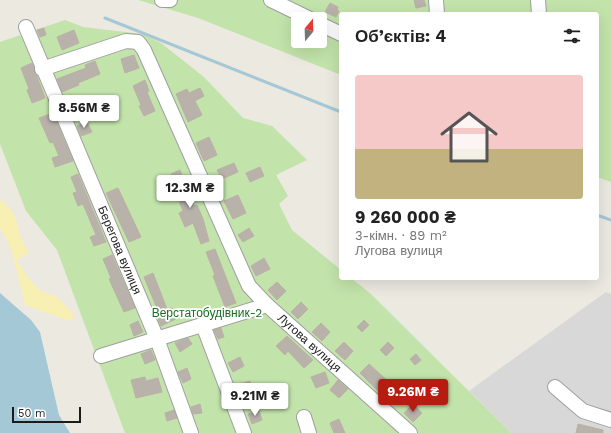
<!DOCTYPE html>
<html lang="uk">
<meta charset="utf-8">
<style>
:root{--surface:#fff;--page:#f6f6f6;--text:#222;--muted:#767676;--accent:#b61c10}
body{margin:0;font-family:"Work Sans",sans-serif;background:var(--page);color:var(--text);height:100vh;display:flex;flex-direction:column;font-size:15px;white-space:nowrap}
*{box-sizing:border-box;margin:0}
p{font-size:13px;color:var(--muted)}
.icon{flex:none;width:22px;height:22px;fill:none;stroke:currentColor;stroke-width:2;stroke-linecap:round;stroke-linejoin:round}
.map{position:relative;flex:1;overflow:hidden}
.panel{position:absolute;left:339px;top:12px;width:260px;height:268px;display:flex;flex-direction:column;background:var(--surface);border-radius:4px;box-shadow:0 4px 16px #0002}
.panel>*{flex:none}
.needle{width:26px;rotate:19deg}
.tools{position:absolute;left:291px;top:12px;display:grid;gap:8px}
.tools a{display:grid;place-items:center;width:36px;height:36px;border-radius:4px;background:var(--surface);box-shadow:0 4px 16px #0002;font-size:20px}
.scale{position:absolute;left:12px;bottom:10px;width:69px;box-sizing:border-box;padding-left:4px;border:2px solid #1b1b1b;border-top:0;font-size:11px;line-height:14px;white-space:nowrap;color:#1b1b1b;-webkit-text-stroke:3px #fff;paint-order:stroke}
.price{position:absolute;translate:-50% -34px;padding:0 9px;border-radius:4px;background:#fff;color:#222;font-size:13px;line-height:26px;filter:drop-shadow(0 1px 2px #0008)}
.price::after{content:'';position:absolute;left:50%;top:24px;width:12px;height:9px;margin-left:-6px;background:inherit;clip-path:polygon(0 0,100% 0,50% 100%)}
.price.current{background:var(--accent);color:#fff}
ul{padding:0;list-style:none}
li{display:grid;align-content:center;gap:8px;height:212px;padding:0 16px}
li span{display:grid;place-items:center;height:124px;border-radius:4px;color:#555}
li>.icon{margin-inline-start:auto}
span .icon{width:72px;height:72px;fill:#fffc;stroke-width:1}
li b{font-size:17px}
h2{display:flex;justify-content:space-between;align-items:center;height:48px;padding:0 16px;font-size:17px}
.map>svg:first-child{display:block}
</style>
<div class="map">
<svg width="611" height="433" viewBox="0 0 611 433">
<rect width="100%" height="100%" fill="#ece9e1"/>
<path fill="#d9d8d8" d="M606 292 611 294V433H511L469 391Z"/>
<g fill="#c2e3aa" fill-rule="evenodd">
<path d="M138 0H611V182L597 177V14H341V75L198 18ZM298 19H320V41H298Z"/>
<path d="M65 20 83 27 142 34 161 43 204 77 243 118 272 126 307 160 276 175 288 196 279 204 292 230 341 270V278H351L371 294 511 433H125L57 250 26 211 0 144V42Z"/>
</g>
<path fill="#f8efb3" d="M0 200C17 210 16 222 21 238 23 242 26 247 29 252L17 260 25 274 39 290 57 297 75 316 69 321 25 305 11 248 0 228Z"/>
<path fill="#a5c8d6" d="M0 293 31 320 40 332 59 415 70 433H0Z"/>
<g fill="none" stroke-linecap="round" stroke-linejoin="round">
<g stroke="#a5c8d6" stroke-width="3">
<path d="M105 18 341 112"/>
<path d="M597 215 611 220"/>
</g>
</g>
<g fill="#b8b2ab" stroke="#bcb1a5">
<path d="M414 0H424L426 6 416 8Z"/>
<path d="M330 3 338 7 337 10 339 11 336 17 325 12Z"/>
<path d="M44 28 46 35 40 37 37 30Z"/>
<path d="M74 30 79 43 62 50 57 37Z"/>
<path d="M134 55 139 68 125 73 121 59Z"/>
<path d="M95 61 100 74 78 83 79 85 62 92 57 79 86 68 85 65Z"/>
<path d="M32 63 45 98 32 103 27 90 29 89 21 68Z"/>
<path d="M145 80 149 91 147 92 155 111 144 116 139 106 141 105 133 86Z"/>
<path d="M200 88 204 96 195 101 202 115 188 122 176 94 187 89 189 93Z"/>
<path d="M53 113 73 161 55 167 52 158 59 156 53 142 50 143 39 118Z"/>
<path d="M87 122 92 132 81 136 77 126Z"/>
<path d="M209 137 217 155 204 161 196 143Z"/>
<path d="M234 163 238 172 222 179 217 170Z"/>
<path d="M260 167 264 176 250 182 246 173Z"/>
<path d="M180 170 194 206 197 205 203 219 209 241 201 244 193 223 185 227 179 213 183 211 176 193 179 192 171 174Z"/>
<path d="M78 174 106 242 94 246 90 237 96 235 83 204 78 206 73 193 77 192 71 177Z"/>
<path d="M118 188 141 237 129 242 106 193Z"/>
<path d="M238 195 246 213 233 219 224 201Z"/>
<path d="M249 228 254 236 243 242 238 235Z"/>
<path d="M215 249 236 303 225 307 213 276 215 275 206 252Z"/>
<path d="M112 255 135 308 124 312 109 279 111 278 103 259Z"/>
<path d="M264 258 270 269 256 276 251 266Z"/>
<path d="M153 273 167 309 172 308 176 319 161 326 156 314 159 313 144 277Z"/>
<path d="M277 282 286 291 277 300 268 290Z"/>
<path d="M301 302 308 309 298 319 291 312Z"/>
<path d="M364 320 369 325 362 332 357 327Z"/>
<path d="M138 321 143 332 134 336 130 325Z"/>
<path d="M321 323 330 332 322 341 312 332Z"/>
<path d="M221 328 224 337 218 339 214 330Z"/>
<path d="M287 336 313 360 304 368 288 351 285 355 276 346Z"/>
<path d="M188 338 192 344 180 352 175 343Z"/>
<path d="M344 342 353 351 345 360 335 351Z"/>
<path d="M388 342 394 348 386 356 380 350Z"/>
<path d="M151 350 155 360 145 364 141 354Z"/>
<path d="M416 354 421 360 415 365 410 359Z"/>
<path d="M240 357 244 366 233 372 228 363Z"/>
<path d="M369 364 401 393 391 404 360 373Z"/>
<path d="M187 368 191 379 183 383 178 372Z"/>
<path d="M325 372 329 383 316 388 311 377Z"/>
<path d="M145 377 146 381 158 378 162 392 136 398 131 380Z"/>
<path d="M338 380 348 389 339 398 330 390Z"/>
<path d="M250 381 256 396 245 400 239 384Z"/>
<path d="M200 404 202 413 193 414 191 407Z"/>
<path d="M413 404 422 413 413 422 404 413Z"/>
<path d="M174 410 177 418 167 421 165 413Z"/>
<path d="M259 411 262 420 252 424 248 414Z"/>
<path d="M339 419 345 433H334L330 423Z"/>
<path d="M578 424 603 430V433H576Z"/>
</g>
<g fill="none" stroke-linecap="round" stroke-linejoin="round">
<defs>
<g id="minor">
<path d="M162 0H170"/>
<path d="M271 0 310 19"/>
<path d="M436 0 437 14"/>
<path d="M538 0 539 14"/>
<path d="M320 24 341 34"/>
<path id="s1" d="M26 27 157 339 191 433"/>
<path id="s2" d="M42 69 126 41 138 42 144 50 249 286 267 305 410 433"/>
<path d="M203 325 244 433"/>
<path d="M101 356 267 305"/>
<path d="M555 387 583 411 611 420"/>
<path d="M304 417 309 433"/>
</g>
</defs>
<use href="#minor" stroke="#9f9f9f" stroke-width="16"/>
<use href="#minor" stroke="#fff" stroke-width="14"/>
</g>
<g text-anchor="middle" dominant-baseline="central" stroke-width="3.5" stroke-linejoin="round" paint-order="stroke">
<g font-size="12" fill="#1b1b1b" stroke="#fff">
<text stroke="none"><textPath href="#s1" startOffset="242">Берегова вулиця</textPath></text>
<text stroke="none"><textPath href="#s2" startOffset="452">Лугова вулиця</textPath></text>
</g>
<g font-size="12" fill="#146f22" stroke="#fff">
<text x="207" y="313">Верстатобудівник-2</text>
</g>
</g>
</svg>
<div class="tools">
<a><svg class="needle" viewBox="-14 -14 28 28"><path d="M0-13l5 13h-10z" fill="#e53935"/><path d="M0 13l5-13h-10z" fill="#767676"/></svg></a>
</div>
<div class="scale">50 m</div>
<b class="price" style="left:84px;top:129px">8.56M ₴</b>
<b class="price" style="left:190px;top:209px">12.3M ₴</b>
<b class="price current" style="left:413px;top:413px">9.26M ₴</b>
<b class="price" style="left:255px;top:417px">9.21M ₴</b>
<section class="panel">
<h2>Об’єктів: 4<svg class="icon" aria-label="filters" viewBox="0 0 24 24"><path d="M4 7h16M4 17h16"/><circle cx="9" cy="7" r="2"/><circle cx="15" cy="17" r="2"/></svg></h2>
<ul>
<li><span style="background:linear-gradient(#f6c9c9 60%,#c2b280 0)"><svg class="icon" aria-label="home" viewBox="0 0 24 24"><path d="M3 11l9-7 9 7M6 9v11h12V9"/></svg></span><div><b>9 260 000 ₴</b><p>3-кімн. · 89 m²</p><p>Лугова вулиця</p></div></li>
</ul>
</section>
</div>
